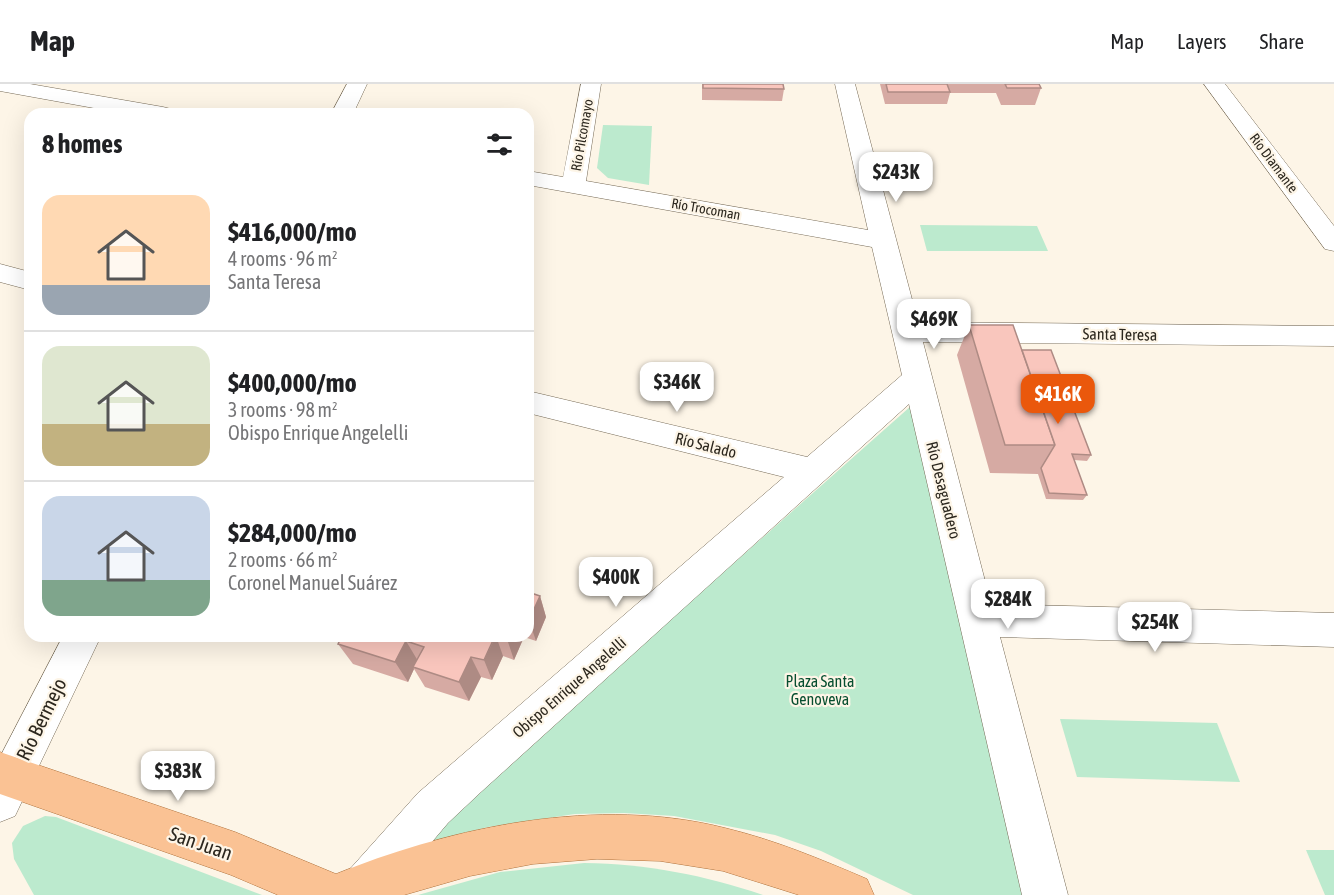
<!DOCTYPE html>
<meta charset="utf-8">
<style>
:root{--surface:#fff;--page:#f2f2f2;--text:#202124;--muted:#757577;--line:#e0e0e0;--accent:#ea580c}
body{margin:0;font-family:"Asap Condensed",sans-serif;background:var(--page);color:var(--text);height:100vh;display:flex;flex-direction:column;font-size:22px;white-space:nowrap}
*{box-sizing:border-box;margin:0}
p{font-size:20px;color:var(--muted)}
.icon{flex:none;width:33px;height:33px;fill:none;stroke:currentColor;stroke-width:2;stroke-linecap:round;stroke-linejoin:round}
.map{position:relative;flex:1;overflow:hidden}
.side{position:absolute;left:24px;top:24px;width:510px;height:534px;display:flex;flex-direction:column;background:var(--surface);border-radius:18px;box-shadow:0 6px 24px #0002}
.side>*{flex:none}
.price{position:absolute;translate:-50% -51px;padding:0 14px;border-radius:12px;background:#fff;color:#222;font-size:20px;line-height:39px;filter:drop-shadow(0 2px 3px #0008)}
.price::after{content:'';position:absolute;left:50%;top:36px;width:18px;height:14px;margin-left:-9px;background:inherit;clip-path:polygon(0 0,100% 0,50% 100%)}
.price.active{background:var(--accent);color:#fff}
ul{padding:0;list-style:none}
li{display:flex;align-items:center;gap:18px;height:150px;padding:0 18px}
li+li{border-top:2px solid var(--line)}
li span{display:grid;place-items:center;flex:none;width:168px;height:120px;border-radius:18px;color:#555}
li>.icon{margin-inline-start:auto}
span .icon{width:72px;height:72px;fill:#fffc;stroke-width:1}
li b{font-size:26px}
h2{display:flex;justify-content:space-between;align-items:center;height:72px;padding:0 18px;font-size:26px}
header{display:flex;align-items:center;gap:36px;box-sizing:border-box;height:84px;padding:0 30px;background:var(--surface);border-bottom:2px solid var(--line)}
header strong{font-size:28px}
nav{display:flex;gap:33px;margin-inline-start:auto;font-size:21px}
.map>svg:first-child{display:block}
</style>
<header>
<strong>Map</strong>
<nav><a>Map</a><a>Layers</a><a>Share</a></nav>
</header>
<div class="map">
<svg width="1334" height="811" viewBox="0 0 1334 811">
<rect width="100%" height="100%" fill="#fdf5e7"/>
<g fill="#bceace">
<path d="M603 41 652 42 649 101 608 94 597 84Z"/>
<path d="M920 141 1037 142 1048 167H927Z"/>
<path d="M911 322 1022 811H913L821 767 775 751 674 732 624 729 575 730 488 743 416 761Z"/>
<path d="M1060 635 1217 639 1240 698 1077 693Z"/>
<path d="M45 732 56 733 262 811H34L14 775 12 759 23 742Z"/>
<path d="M1306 766H1334V811H1325Z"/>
<path d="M584 779C647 780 704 791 763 811H418L500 788Z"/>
</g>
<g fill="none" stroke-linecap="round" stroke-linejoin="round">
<defs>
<g id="minor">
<path d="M0 0H30L163 23 171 25 174 30H127L0 7Z"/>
<path d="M347 0H367L353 30H331Z"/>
<path d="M581 0H601L586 97 868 146 835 0H855L918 238 1334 242V262L923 258 991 520 1334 529V563L1000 553 1068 811H1022L909 320 481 708 448 739 387 811H348L344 801 350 785 418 709 784 393 528 329V307L807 373 902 291 872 163 528 101V87L563 93Z"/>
<path d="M1204 0H1225L1334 142V167L1325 165Z"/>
<path d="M0 180 30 188V206L0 198Z"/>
<path d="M63 552H101L15 732 0 738V673Z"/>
</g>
<path id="major" d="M0 668 235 748 336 790C454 742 599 712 725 744 775 756 820 775 867 795L874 811H799L723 787 660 777 597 775 533 780 470 792 404 811H278L231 791 0 710Z"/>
</defs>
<use href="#minor" stroke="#756955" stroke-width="1"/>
<use href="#major" stroke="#b0723c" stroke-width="1"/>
<use href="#minor" fill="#fff" fill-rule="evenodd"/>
<use href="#major" fill="#fac294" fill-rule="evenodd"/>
</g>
<g fill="#d6aaa3">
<path d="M702 0H783L784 5 782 17 702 16Z"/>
<path d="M880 0H1039L1041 4 1035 21H1001L996 9H950L947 20H885Z"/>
<path d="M969 241 1022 266 1091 371 1087 377 1074 376 1087 411 1083 416 1046 415 1038 390 990 389 957 271Z"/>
<path d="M528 508 540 512 546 533 536 557 524 553 514 576 503 572 492 596 481 593 469 617 425 603 414 585 408 598 353 580 338 560 342 552H528Z"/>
</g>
<g fill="#ae8b84">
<path d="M540 512 546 533 536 557 529 536Z"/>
<path d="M496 552 503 572 492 596 484 576Z"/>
<path d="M508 552H524V553L514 576 507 555Z"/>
<path d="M406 557 418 577 413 583 414 585 408 598 395 578Z"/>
<path d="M471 573 481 593 469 617 459 598Z"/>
</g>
<g fill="#f9c6bd" stroke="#ae8b84" stroke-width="1.5">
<path d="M703 0H783L784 5 703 4Z"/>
<path d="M886 0H947L950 8H888Z"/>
<path d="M1005 0H1039L1041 4H1007Z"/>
<path d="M969 241H1013L1055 361H1005Z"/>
<path d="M1022 266H1051L1091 371 1072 370 1087 411 1049 409 1041 384 1055 361Z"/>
<path d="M528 508 540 512 529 536 528 535Z"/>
<path d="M342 552H495L484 576 471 573 459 598 413 583 424 563 406 557 395 578 338 560Z"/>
<path d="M497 552H508L507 555Z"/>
</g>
<g text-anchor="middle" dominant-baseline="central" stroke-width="4.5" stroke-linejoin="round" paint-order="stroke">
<g font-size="14" fill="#2c271e" stroke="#fdf5e7">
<text transform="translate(582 51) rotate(-80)">Río Pilcomayo</text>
<text transform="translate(1274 79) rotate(53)">Río Diamante</text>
<text transform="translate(706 125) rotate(10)">Río Trocoman</text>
</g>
<g font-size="16" fill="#2c271e" stroke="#fdf5e7">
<text transform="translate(1120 250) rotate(1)">Santa Teresa</text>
<text transform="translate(706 361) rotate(14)">Río Salado</text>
<text transform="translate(944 406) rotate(76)">Río Desaguadero</text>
<text transform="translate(569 603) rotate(-41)">Obispo Enrique Angelelli</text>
</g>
<g font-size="16" fill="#064e2f" stroke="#fdf5e7">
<text x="820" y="597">Plaza Santa<tspan x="820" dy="18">Genoveva</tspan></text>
</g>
<g font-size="20" fill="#2c271e" stroke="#fdf5e7">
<text transform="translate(41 635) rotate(-64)">Río Bermejo</text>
<text transform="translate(201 759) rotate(19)">San Juan</text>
</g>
</g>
</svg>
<b class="price" style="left:896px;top:119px">$243K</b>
<b class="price" style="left:934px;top:266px">$469K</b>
<b class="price" style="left:677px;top:329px">$346K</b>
<b class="price active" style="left:1058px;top:341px">$416K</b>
<b class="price" style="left:616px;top:524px">$400K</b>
<b class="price" style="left:1008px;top:546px">$284K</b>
<b class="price" style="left:1155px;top:569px">$254K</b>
<b class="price" style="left:178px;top:718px">$383K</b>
<section class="side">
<h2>8 homes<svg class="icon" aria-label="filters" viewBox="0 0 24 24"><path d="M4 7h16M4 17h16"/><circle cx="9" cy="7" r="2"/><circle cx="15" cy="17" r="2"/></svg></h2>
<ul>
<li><span style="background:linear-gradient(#ffd9b3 75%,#9aa5b1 0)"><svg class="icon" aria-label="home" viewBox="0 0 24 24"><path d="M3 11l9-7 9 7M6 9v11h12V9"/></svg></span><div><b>$416,000/mo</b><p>4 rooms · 96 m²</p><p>Santa Teresa</p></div></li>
<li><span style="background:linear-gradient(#dfe7d0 65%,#c2b280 0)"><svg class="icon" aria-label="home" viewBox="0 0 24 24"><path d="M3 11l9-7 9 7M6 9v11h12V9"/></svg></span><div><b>$400,000/mo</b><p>3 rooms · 98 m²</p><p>Obispo Enrique Angelelli</p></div></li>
<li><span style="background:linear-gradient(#c9d6e8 70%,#7fa58c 0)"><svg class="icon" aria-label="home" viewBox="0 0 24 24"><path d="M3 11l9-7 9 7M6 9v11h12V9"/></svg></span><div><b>$284,000/mo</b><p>2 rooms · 66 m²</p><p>Coronel Manuel Suárez</p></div></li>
</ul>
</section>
</div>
